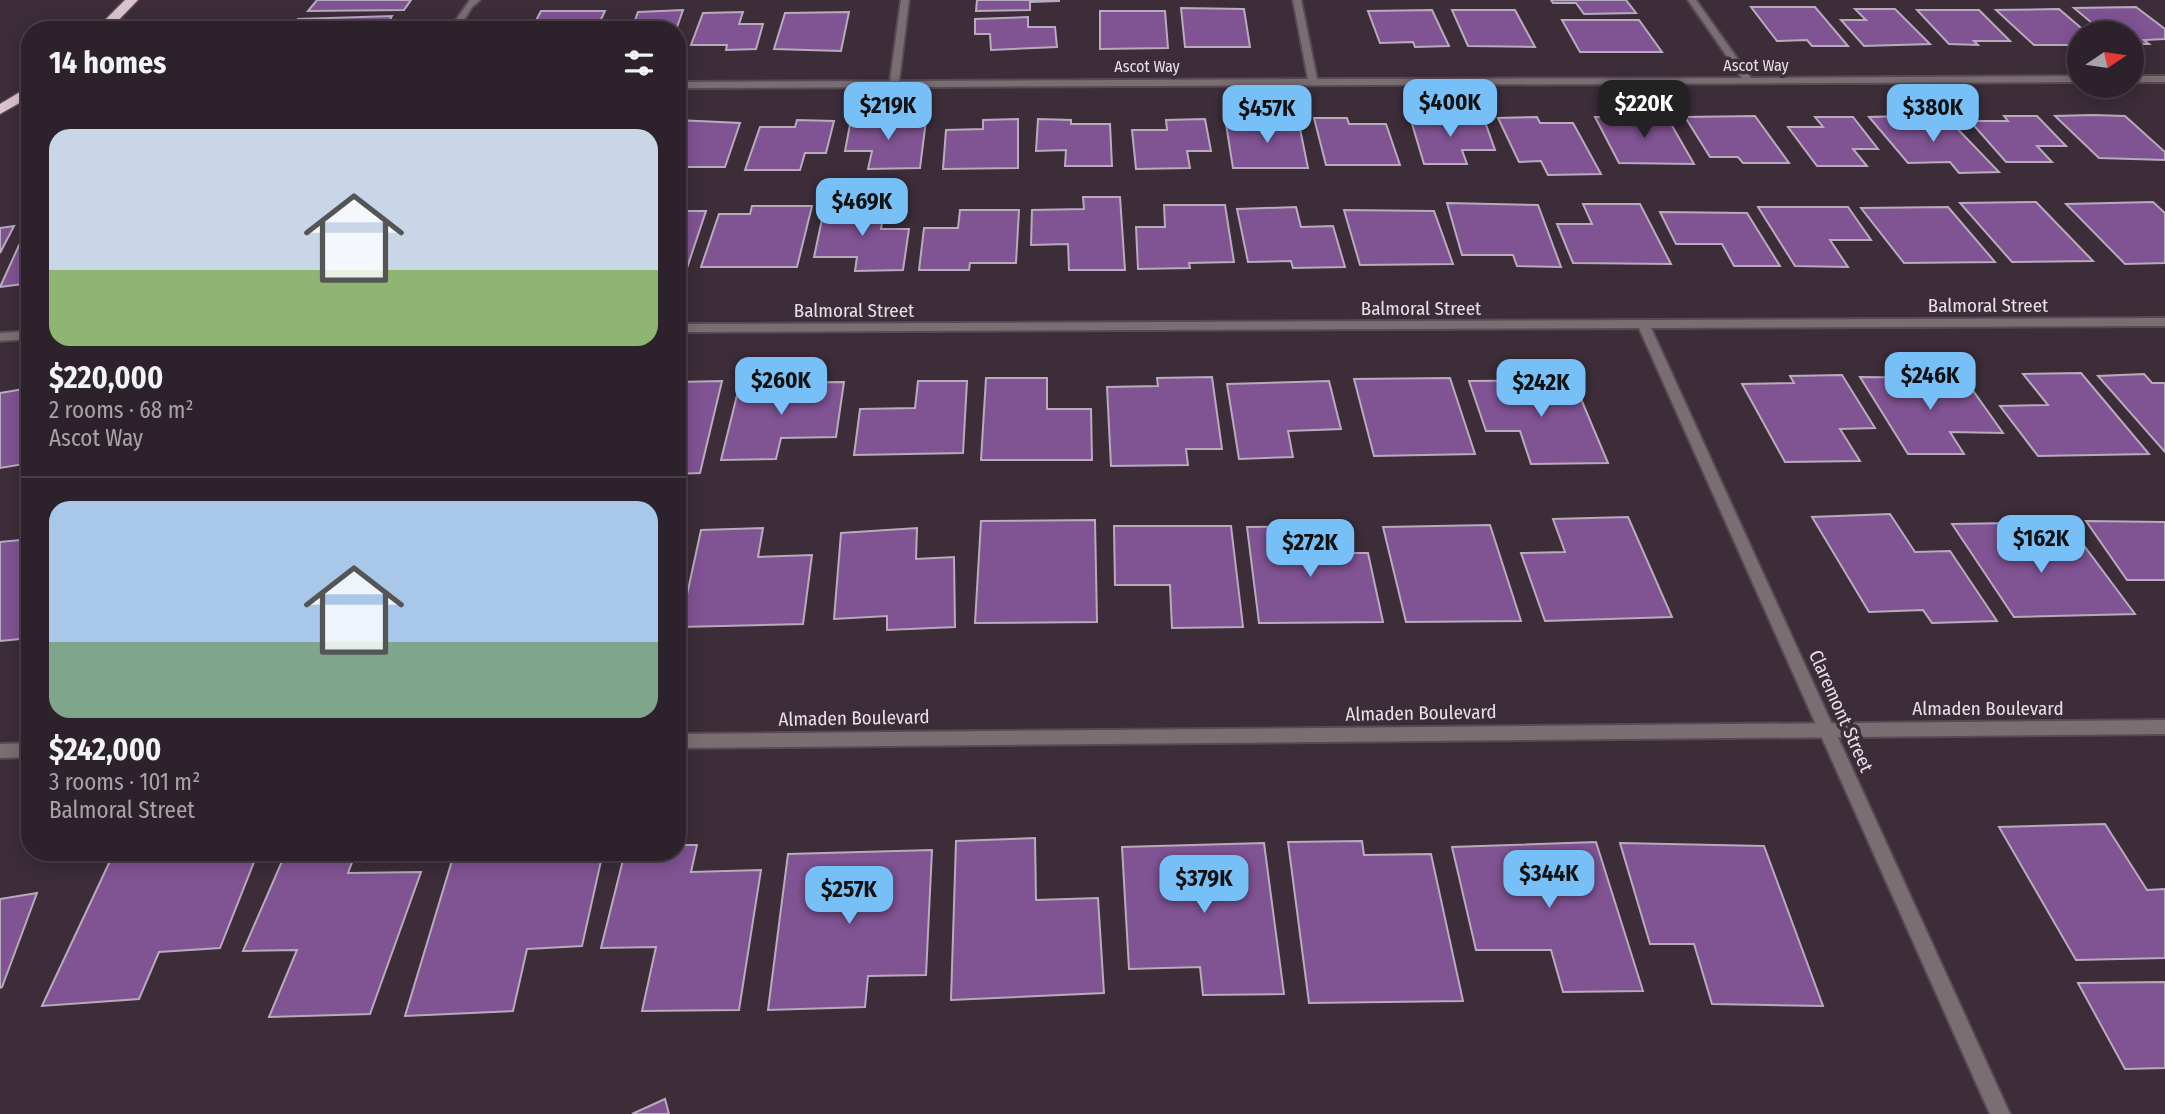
<!DOCTYPE html>
<meta charset="utf-8">
<style>
:root{--surface:#2d222b;--page:#352a33;--text:#f1f3f6;--muted:#a7a4a9;--line:#483f47;--accent:#76c0f7}
body{margin:0;font-family:"Fira Sans Condensed",sans-serif;background:var(--page);color:var(--text);height:100vh;display:flex;flex-direction:column;font-size:26px;white-space:nowrap}
*{box-sizing:border-box;margin:0}
p{font-size:23px;color:var(--muted)}
.icon{flex:none;width:38px;height:38px;fill:none;stroke:currentColor;stroke-width:2;stroke-linecap:round;stroke-linejoin:round}
.map{position:relative;flex:1;overflow:hidden}
.drawer{position:absolute;left:21px;top:21px;width:665px;height:840px;display:flex;flex-direction:column;background:var(--surface);border-radius:28px;box-shadow:0 4px 18px #0003,0 0 0 2px var(--line)}
.drawer>*{flex:none}
.needle{width:46px;rotate:77deg}
.tools{position:absolute;left:2067px;top:21px;display:grid;gap:14px}
.tools a{display:grid;place-items:center;width:77px;height:77px;border-radius:50%;background:var(--surface);box-shadow:0 4px 18px #0003,0 0 0 2px var(--line);font-size:35px}
.price{position:absolute;translate:-50% -60px;padding:0 16px;border-radius:14px;background:var(--accent);color:#111;font-size:23px;line-height:46px;filter:drop-shadow(0 2px 4px #0008)}
.price::after{content:'';position:absolute;left:50%;top:42px;width:21px;height:16px;margin-left:-10px;background:inherit;clip-path:polygon(0 0,100% 0,50% 100%)}
.price.on{background:#222;color:#fff}
ul{padding:0;list-style:none}
li{display:grid;align-content:center;gap:14px;height:371px;padding:0 28px}
li+li{border-top:2px solid var(--line)}
li span{display:grid;place-items:center;height:217px;border-radius:21px;color:#555}
li>.icon{margin-inline-start:auto}
span .icon{width:126px;height:126px;fill:#fffc;stroke-width:1}
li b{font-size:30px}
h2{display:flex;justify-content:space-between;align-items:center;height:84px;padding:0 28px;font-size:30px}
.map>svg:first-child{display:block}
</style>
<div class="map">
<svg width="2165" height="1114" viewBox="0 0 2165 1114">
<rect width="100%" height="100%" fill="#3c2d39"/>
<g fill="#805393" stroke="#b7abbd" stroke-width="2">
<path d="M317 0H411L404 10 308 11Z"/>
<path d="M977 0H1059V1L1030 2V10L976 11Z"/>
<path d="M1551 0H1626L1636 13 1584 14 1576 3H1553Z"/>
<path d="M1751 7H1815L1848 46H1812L1807 40 1777 41Z"/>
<path d="M2136 7 2165 29V39L2144 40 2149 44H2132V33H2104L2074 8Z"/>
<path d="M1181 8 1244 9 1250 47H1185Z"/>
<path d="M1855 9H1895L1930 44 1864 46 1841 20H1866Z"/>
<path d="M2059 9 2087 33H2079V45H2034L1996 10Z"/>
<path d="M683 10 676 30H610L612 24 634 23 638 12Z"/>
<path d="M1432 10 1449 46 1415 47 1413 42 1380 43 1368 11Z"/>
<path d="M1452 10H1515L1535 47 1468 46Z"/>
<path d="M1917 10H1979L2010 41H1974L1978 45 1949 44Z"/>
<path d="M541 11H605L596 30H531Z"/>
<path d="M1100 11H1165L1168 48 1100 49Z"/>
<path d="M743 12 739 24H763L756 49 726 50 727 45H691L703 13Z"/>
<path d="M849 12 841 51 774 49 785 13Z"/>
<path d="M392 16 384 30H290L298 19Z"/>
<path d="M1028 17V27H1055L1057 47 991 50 990 34H975V19Z"/>
<path d="M1562 20H1639L1662 52H1580Z"/>
<path d="M2093 115 2125 116 2165 152V160L2099 158 2055 116Z"/>
<path d="M1755 116 1789 163H1743L1738 157H1710L1685 117Z"/>
<path d="M1904 116 1908 122 1950 121 1999 172 1959 173 1950 162 1908 163 1869 117Z"/>
<path d="M2004 116H2037L2066 146H2037L2052 162H2006L1970 121H2008Z"/>
<path d="M1410 117 1484 119 1495 150H1462L1467 164H1424Z"/>
<path d="M1537 117 1540 123H1573L1601 174 1548 175 1541 161 1519 162 1498 118Z"/>
<path d="M1595 117H1667L1694 164 1619 163Z"/>
<path d="M1815 117H1853L1878 149H1853L1867 166H1817L1788 127H1823Z"/>
<path d="M1314 118H1347L1349 124H1386L1400 165H1326Z"/>
<path d="M851 119 926 120 920 168 868 169 872 151H845Z"/>
<path d="M1018 119V168L943 169 946 130 983 129V120Z"/>
<path d="M1038 119 1071 120V124H1110L1112 166H1065L1066 150 1036 151Z"/>
<path d="M1205 119 1211 151H1187L1190 168 1136 169 1132 130H1167L1166 120Z"/>
<path d="M1257 119H1298L1308 168H1233L1226 124H1258Z"/>
<path d="M677 120 740 123 725 167H677L682 151H677Z"/>
<path d="M797 120 834 121 826 153H805L800 170H745L760 127H795Z"/>
<path d="M1083 197H1120L1125 270H1069L1068 244 1031 245 1032 210 1084 209Z"/>
<path d="M2036 202 2093 261 2012 262 1960 203Z"/>
<path d="M2153 202 2165 213V263L2125 264 2066 204Z"/>
<path d="M1447 203 1538 205 1561 267 1517 266 1513 255H1462Z"/>
<path d="M1583 204H1640L1671 264 1573 263 1557 224H1592Z"/>
<path d="M825 205H885L881 229H909L903 270 855 271 857 257H814Z"/>
<path d="M1164 205H1225L1234 262 1189 263 1190 268 1138 269 1136 227H1165Z"/>
<path d="M752 206H812L797 267H701L719 214H750Z"/>
<path d="M1296 207 1301 227 1333 226 1345 267 1293 268 1291 261 1248 262 1237 209Z"/>
<path d="M1758 207H1848L1871 240H1830L1848 267 1795 266Z"/>
<path d="M1948 207 1995 262 1904 263 1861 208Z"/>
<path d="M960 210H1019L1016 263H970L969 270H919L924 228H958Z"/>
<path d="M1344 210 1434 211 1453 264 1360 265Z"/>
<path d="M677 211H706L686 271H677Z"/>
<path d="M1660 212 1747 213 1780 266H1734L1722 244H1676Z"/>
<path d="M14 226 0 253V228Z"/>
<path d="M26 230H30V283L0 287Z"/>
<path d="M2081 373 2149 454 2038 456 2000 406 2048 405 2023 374Z"/>
<path d="M2144 374 2152 383H2165V452L2098 376Z"/>
<path d="M1842 375 1875 428 1840 429 1860 461 1785 462 1742 384 1794 383 1790 376Z"/>
<path d="M1212 377 1222 449H1186L1188 465 1111 466 1107 387 1158 386 1157 378Z"/>
<path d="M1860 377 1964 378 2003 433 1950 432 1964 454H1908Z"/>
<path d="M986 378H1047V409H1091L1092 460H981Z"/>
<path d="M1450 378 1475 454 1374 456 1354 379Z"/>
<path d="M1573 380 1608 463 1531 464 1520 431H1486L1469 381Z"/>
<path d="M722 381 700 473 677 474V382Z"/>
<path d="M918 381H967L963 453 854 455 860 409 915 408Z"/>
<path d="M1329 381 1341 429 1288 431 1293 457 1239 459 1227 384Z"/>
<path d="M844 382 836 437 781 438 776 459 721 460 740 383Z"/>
<path d="M30 388V463L0 468V393Z"/>
<path d="M1890 514 1915 552 1950 551 1997 621 1932 623 1923 610 1869 612 1812 517Z"/>
<path d="M1628 517 1672 617 1545 621 1521 553 1565 552 1553 519Z"/>
<path d="M1095 520 1097 622 975 623 981 521Z"/>
<path d="M2086 521 2165 522V580H2127Z"/>
<path d="M2010 523 2028 548 2085 547 2135 614 2014 617 1952 524Z"/>
<path d="M1490 525 1521 621 1406 622 1383 527Z"/>
<path d="M1114 526H1231L1243 627 1172 628 1170 585H1115Z"/>
<path d="M1323 526 1329 553H1368L1383 622 1259 623 1247 527Z"/>
<path d="M677 527H685L677 561Z"/>
<path d="M763 528 758 557 812 555 803 624 680 627 701 530Z"/>
<path d="M917 528 916 559 954 557 955 627 887 630V616L834 619 841 533Z"/>
<path d="M30 539V638L0 641V542Z"/>
<path d="M2105 824 2147 890 2165 889V958L2076 960 1999 827Z"/>
<path d="M1035 838 1036 900 1098 898 1104 993 951 1000 956 841Z"/>
<path d="M1362 841 1364 855 1431 854 1463 1001 1309 1003 1288 842Z"/>
<path d="M1596 842 1643 991 1563 992 1551 950H1476L1452 847Z"/>
<path d="M1264 843 1284 994 1203 995 1200 967 1129 969 1122 847Z"/>
<path d="M1620 843 1764 846 1823 1006 1712 1004 1694 944H1650Z"/>
<path d="M677 845H697L691 872 761 870 739 1010 642 1011 656 947 601 948 625 852H677Z"/>
<path d="M932 850 926 975 868 976 865 1007 768 1010 788 854Z"/>
<path d="M258 852 220 948 159 952 139 999 42 1006 110 861Z"/>
<path d="M286 852H356L348 873 421 872 370 1014 269 1017 297 950 243 951Z"/>
<path d="M486 852H603L582 946 527 949 513 1011 405 1016 454 854Z"/>
<path d="M37 893 2 987 0 988V899Z"/>
<path d="M2165 982V1068L2125 1069 2078 983Z"/>
<path d="M665 1099 669 1114H632Z"/>
</g>
<g fill="none" stroke-linecap="round" stroke-linejoin="round">
<defs>
<g id="minor">
<path d="M470 0H480L472 7 458 30H449Z"/>
<path d="M901 0H909L899 81 1308 79 1293 0H1301L1317 79 1742 78 1688 0H1696L1751 78 2079 76V82L677 88V82L890 81Z"/>
<rect x="2132" y="76" width="33" height="6"/>
<path d="M2165 318V326L1651 328 2010 1114H1990L1639 328 677 332V324Z"/>
<path d="M30 331V339L0 341V333Z"/>
</g>
<g id="tertiary">
<path d="M2165 720V734L677 748V734Z"/>
<path d="M30 743V757L0 758V744Z"/>
</g>
<g id="motorway">
<path d="M125 0H138L109 30H95Z"/>
<path d="M30 86V97L0 114V104Z"/>
</g>
</defs>
<use href="#minor" stroke="#584955" stroke-width="4"/>
<use href="#tertiary" stroke="#584955" stroke-width="4"/>
<use href="#motorway" stroke="#584955" stroke-width="3"/>
<use href="#minor" fill="#796f73" fill-rule="evenodd"/>
<use href="#tertiary" fill="#796f73" fill-rule="evenodd"/>
<use href="#motorway" fill="#dbc3cc" fill-rule="evenodd"/>
</g>
<g text-anchor="middle" dominant-baseline="central" stroke-width="7" stroke-linejoin="round" paint-order="stroke">
<g font-size="16" fill="#e9dfe6" stroke="#3c2d39">
<text x="1756" y="65">Ascot Way</text>
<text x="1147" y="66">Ascot Way</text>
</g>
<g font-size="19" fill="#e9dfe6" stroke="#3c2d39">
<text x="1988" y="305">Balmoral Street</text>
<text x="1421" y="308">Balmoral Street</text>
<text x="854" y="310">Balmoral Street</text>
<text x="1988" y="708">Almaden Boulevard</text>
<text transform="translate(1841 711) rotate(66)">Claremont Street</text>
<text transform="translate(1421 713) rotate(-1)">Almaden Boulevard</text>
<text transform="translate(854 718) rotate(-1)">Almaden Boulevard</text>
</g>
</g>
</svg>
<div class="tools">
<a><svg class="needle" viewBox="-14 -14 28 28"><path d="M0-13l5 13h-10z" fill="#e53935"/><path d="M0 13l5-13h-10z" fill="#a7a4a9"/></svg></a>
</div>
<b class="price" style="left:1450px;top:139px">$400K</b>
<b class="price on" style="left:1644px;top:140px">$220K</b>
<b class="price" style="left:888px;top:142px">$219K</b>
<b class="price" style="left:1933px;top:144px">$380K</b>
<b class="price" style="left:1267px;top:145px">$457K</b>
<b class="price" style="left:862px;top:238px">$469K</b>
<b class="price" style="left:1930px;top:412px">$246K</b>
<b class="price" style="left:781px;top:417px">$260K</b>
<b class="price" style="left:1541px;top:419px">$242K</b>
<b class="price" style="left:2041px;top:575px">$162K</b>
<b class="price" style="left:1310px;top:579px">$272K</b>
<b class="price" style="left:1549px;top:910px">$344K</b>
<b class="price" style="left:1204px;top:915px">$379K</b>
<b class="price" style="left:849px;top:926px">$257K</b>
<section class="drawer">
<h2>14 homes<svg class="icon" aria-label="filters" viewBox="0 0 24 24"><path d="M4 7h16M4 17h16"/><circle cx="9" cy="7" r="2"/><circle cx="15" cy="17" r="2"/></svg></h2>
<ul>
<li><span style="background:linear-gradient(#c9d6e8 65%,#8fb573 0)"><svg class="icon" aria-label="home" viewBox="0 0 24 24"><path d="M3 11l9-7 9 7M6 9v11h12V9"/></svg></span><div><b>$220,000</b><p>2 rooms · 68 m²</p><p>Ascot Way</p></div></li>
<li><span style="background:linear-gradient(#a9c7e8 65%,#7fa58c 0)"><svg class="icon" aria-label="home" viewBox="0 0 24 24"><path d="M3 11l9-7 9 7M6 9v11h12V9"/></svg></span><div><b>$242,000</b><p>3 rooms · 101 m²</p><p>Balmoral Street</p></div></li>
</ul>
</section>
</div>
